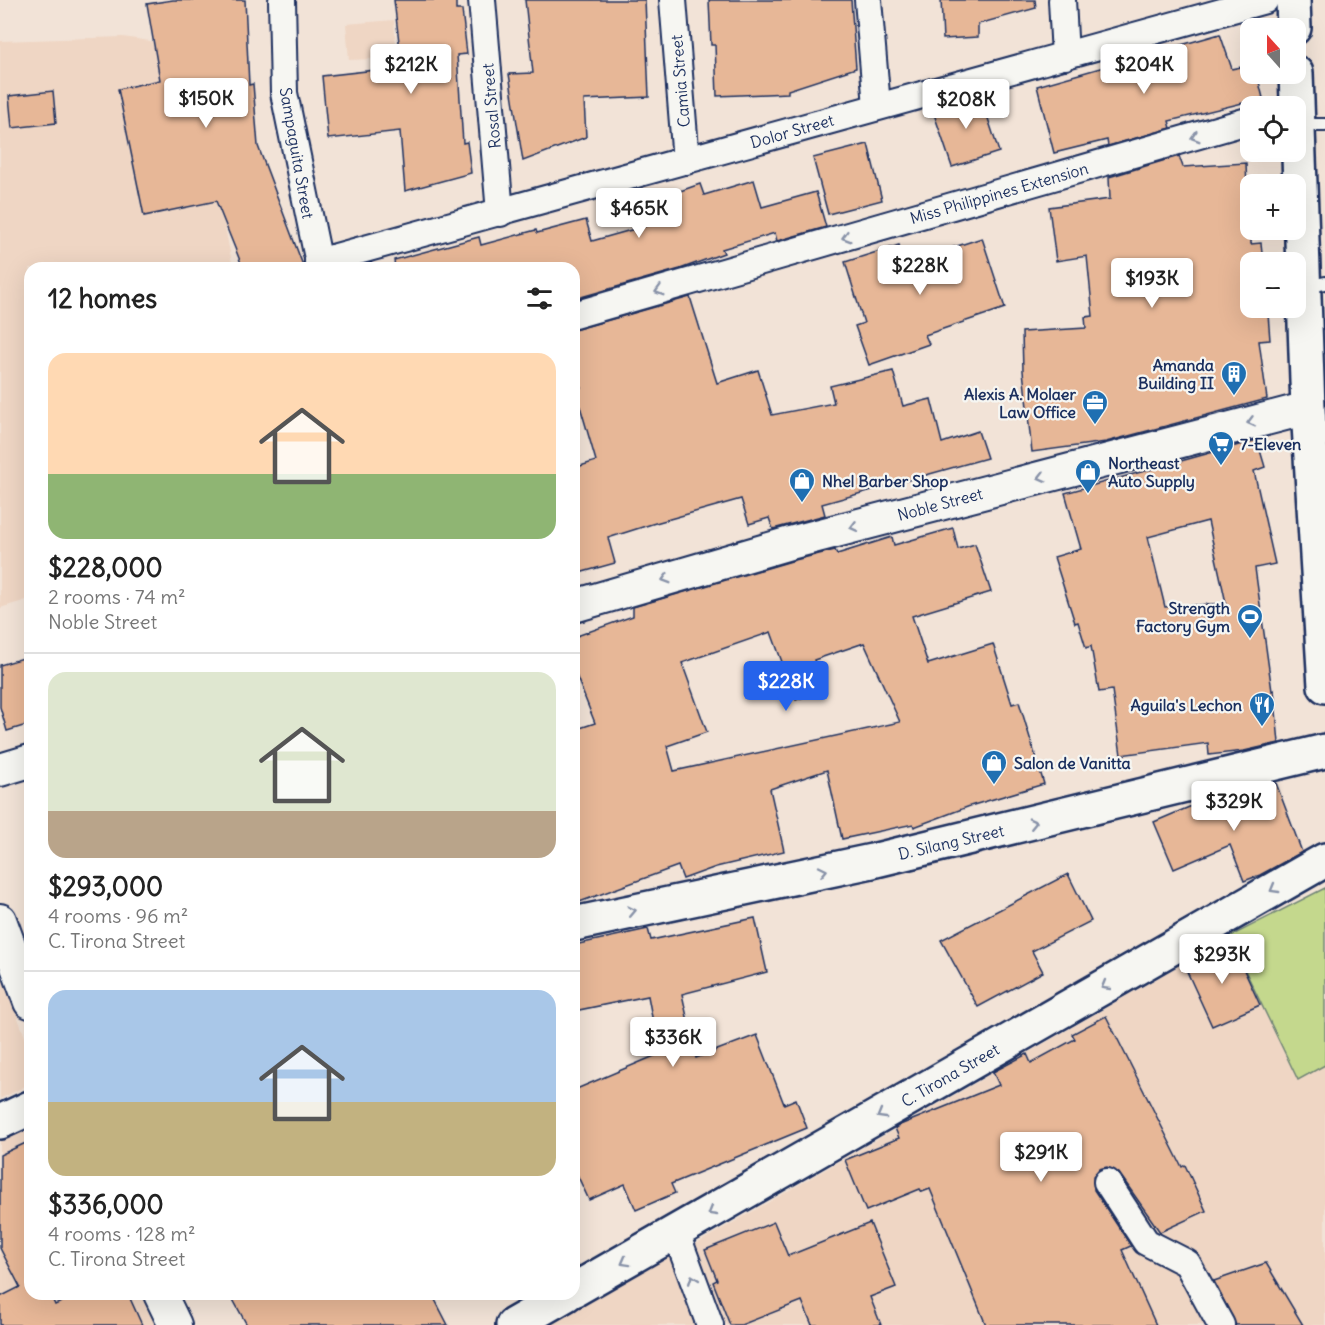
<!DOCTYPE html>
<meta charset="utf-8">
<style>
:root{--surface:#fff;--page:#f2f2f2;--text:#222;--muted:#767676;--line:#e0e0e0;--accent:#2563eb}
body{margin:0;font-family:Delius,sans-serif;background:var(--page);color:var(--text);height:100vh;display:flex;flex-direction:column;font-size:22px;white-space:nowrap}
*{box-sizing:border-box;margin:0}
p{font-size:20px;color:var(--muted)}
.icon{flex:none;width:33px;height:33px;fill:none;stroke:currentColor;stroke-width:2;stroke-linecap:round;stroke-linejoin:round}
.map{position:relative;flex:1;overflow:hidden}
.side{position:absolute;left:24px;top:262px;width:556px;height:1038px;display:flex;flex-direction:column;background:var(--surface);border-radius:18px;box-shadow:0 6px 24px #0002}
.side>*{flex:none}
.needle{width:39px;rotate:339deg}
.fabs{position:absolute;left:1240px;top:18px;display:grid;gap:12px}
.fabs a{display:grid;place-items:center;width:66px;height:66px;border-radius:12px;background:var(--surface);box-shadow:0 6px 24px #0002;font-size:30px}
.price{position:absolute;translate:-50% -51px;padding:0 14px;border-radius:6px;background:#fff;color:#222;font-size:20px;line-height:39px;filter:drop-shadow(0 2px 3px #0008)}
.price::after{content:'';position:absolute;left:50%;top:36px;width:18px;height:14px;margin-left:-9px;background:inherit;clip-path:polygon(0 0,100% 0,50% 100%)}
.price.selected{background:var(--accent);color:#fff}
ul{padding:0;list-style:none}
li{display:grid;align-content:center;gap:12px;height:318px;padding:0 24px}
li+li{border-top:2px solid var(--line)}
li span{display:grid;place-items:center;height:186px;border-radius:18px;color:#555}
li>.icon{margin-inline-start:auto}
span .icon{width:108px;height:108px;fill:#fffc;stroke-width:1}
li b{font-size:26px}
h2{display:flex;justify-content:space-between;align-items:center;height:72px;padding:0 24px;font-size:26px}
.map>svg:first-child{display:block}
</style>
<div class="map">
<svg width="1325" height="1325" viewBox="0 0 1325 1325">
<rect width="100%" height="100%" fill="#f2e3d7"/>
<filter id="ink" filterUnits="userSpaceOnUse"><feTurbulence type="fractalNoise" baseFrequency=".0167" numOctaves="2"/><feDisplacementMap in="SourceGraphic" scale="12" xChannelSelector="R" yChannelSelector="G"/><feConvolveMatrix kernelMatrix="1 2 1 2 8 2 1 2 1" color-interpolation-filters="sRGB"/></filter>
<g filter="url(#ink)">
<g fill="#efd6c4">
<path d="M394 20 397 58 349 60 346 24Z"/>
<path d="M123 37 190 47 233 268H30V599L0 608V41Z"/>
<path d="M1325 888V1325H726L696 1244 1229 937Z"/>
<path d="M0 970 30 1050V1084L0 1099Z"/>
<path d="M30 1123V1294L142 1295 157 1325H0V1137Z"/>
<path d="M669 1254 695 1325H546Z"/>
</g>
<path fill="#c4d88d" stroke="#708476" stroke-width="1.5" d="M1325 888V1065L1298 1080 1229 937Z"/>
<g fill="#e7b797" stroke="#1b2f5e" stroke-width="1.5" fill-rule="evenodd">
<path d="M173 0H245L249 85 253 84 258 146 304 268H243L216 201 144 216 118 89 160 80 147 4Z"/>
<path d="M394 0H456V10H462L467 54 457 55 463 143 467 142 471 173 405 191 400 131 328 139 322 76 402 67Z"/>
<path d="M525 0H645L649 97 584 100 586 137 523 161 509 74 533 73Z"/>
<path d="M709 0H851L856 68 788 90V93L717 96 715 45H711Z"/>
<path d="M941 0H1035L1036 8 978 24V37L943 39Z"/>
<path d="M1220 34 1232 69 1251 65V74H1257L1263 98 1169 121 1171 128 1108 146 1107 140 1054 153 1037 86Z"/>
<path d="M53 91 56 123 12 128 9 96Z"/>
<path d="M980 94 999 152 952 167 932 108Z"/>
<path d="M868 144 882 200 828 214 813 158Z"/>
<path d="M1179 156 1183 167 1246 163 1247 191H1251V244L1261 243 1263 262H1251V308H1267L1268 314 1270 340 1259 341 1267 399 1106 442 1032 452 1023 371 1022 332 1086 328 1085 317 1093 316 1087 256 1056 261 1049 207 1110 199 1109 177Z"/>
<path d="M754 180 762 207 816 192 826 227 777 241 775 233 722 249 724 253 680 269 574 299V268H395L394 260 479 237 481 245 536 230 537 233 586 220 592 241 656 223 649 202 700 184 704 195Z"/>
<path d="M982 238 1005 308 925 335 929 344 869 365 855 326 864 323 845 262 899 245 905 263Z"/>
<path d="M690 297 717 383 758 370 772 415 834 403 830 386 893 371 903 406 931 399 942 443 978 431 987 458 822 504 825 515 773 529 769 518 749 524 741 499 652 524 608 538 615 563 579 573 574 557V468L596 461 575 389 581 387 574 365V330Z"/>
<path d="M1257 440 1265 467 1254 471 1275 564 1255 568 1272 691 1274 690 1279 743 1244 751 1209 755 1208 743 1121 755 1112 690 1099 692 1091 646 1086 648 1078 622 1075 623 1054 557 1081 549 1065 493ZM1208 521 1226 603 1165 607 1148 537Z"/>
<path d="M953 528 958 549 975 544 991 592 912 616 928 664 993 644 1012 704 1019 702 1044 784 970 806 914 827 913 824 842 839 827 770 770 789 784 851 716 867 683 879 678 866 574 904V730L595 723 574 670V637L633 616V607L795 560 835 550 837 554 892 537 894 545ZM771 632 796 700 824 689 814 660 864 643 900 722 674 771 667 746 707 732 682 663Z"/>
<path d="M30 656V724L7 731 0 707V665Z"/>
<path d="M1276 783 1302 852 1260 875 1244 881 1230 845 1174 869 1154 822 1201 802 1204 810Z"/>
<path d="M1068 874 1091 921 1032 951 1043 972 978 1007 941 940Z"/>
<path d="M755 918 767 972 682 994 696 1058 757 1035 784 1104 796 1099 807 1128 671 1184 675 1193 636 1210 625 1184 589 1200 574 1168V1090L659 1054 648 996 574 1011V945L648 929 651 940Z"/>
<path d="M1232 944 1260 1005 1212 1026 1184 965Z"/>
<path d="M1106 1016 1182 1167 1185 1165 1206 1211 1160 1232 1119 1173 1107 1167 1099 1169 1093 1176 1094 1190 1131 1246 1122 1250 1156 1325H986L930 1189 922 1192 920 1189 866 1211 845 1160 899 1138 895 1128 900 1125 999 1085 993 1072 1027 1054 1031 1063 1075 1039 1072 1034Z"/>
<path d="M30 1141V1294H50L55 1305 78 1294H128L142 1325H0V1297L20 1287 0 1248V1155Z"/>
<path d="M774 1222 788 1256 870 1223 896 1287 870 1297 881 1325H812L802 1301 741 1325H730L713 1282 717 1280 705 1250Z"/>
<path d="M1266 1263 1303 1325H1236L1214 1281Z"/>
<path d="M230 1294H432L448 1325H247Z"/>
</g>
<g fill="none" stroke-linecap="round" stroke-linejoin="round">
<defs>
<g id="service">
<path d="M1299 125H1325"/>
<path d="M1306 287 1325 283"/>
</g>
<g id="minor">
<path d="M282 0 284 93 320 268"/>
<path d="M482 0 500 213"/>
<path d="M673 0 686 161"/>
<path d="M868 0 877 106"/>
<path d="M1062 0 1065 56"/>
<path d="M318 262 1265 0"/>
<path d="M574 315 1251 120"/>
<path d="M1107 1182 1146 1242 1187 1263 1221 1325"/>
<path d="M676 1233 710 1325"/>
</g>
<g id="tertiary">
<path d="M574 606 790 543 1308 408"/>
<path d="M0 770 30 761"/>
<path d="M0 920 30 1002"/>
<path d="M160 1294 175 1325"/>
</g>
<g id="secondary">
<path d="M1293 0 1294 28"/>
<path d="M1296 73 1308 408 1325 686"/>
<path d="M574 924 872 861 1325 751"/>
<path d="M0 1122 30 1108"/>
<path d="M574 1290 1325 860"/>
<path d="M513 1325 567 1294"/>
</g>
</defs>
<use href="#service" stroke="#1b2f5e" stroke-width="16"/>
<use href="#minor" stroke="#1b2f5e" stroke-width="30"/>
<use href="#tertiary" stroke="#1b2f5e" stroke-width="36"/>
<use href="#secondary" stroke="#1b2f5e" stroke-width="38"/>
<use href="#service" stroke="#f6f6f2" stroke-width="12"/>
<use href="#minor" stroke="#f6f6f2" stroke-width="26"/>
<use href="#tertiary" stroke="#f6f6f2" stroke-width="32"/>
<use href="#secondary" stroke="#f6f6f2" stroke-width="33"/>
</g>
<defs><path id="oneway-chevron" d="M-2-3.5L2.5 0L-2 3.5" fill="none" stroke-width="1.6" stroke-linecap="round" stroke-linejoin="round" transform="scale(1.5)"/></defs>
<g stroke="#8892a8">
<use href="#oneway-chevron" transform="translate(1195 137) rotate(164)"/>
<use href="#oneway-chevron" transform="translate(846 237) rotate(164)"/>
<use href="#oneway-chevron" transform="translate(659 291) rotate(164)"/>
<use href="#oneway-chevron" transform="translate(1251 422) rotate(165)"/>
<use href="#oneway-chevron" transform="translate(1042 477) rotate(165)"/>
<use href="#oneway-chevron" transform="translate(854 527) rotate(165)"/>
<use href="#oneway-chevron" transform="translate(666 579) rotate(164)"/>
<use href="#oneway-chevron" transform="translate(1033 823) rotate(-13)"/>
<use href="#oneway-chevron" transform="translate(823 871) rotate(-12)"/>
<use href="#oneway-chevron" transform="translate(1274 889) rotate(150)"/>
<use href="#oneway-chevron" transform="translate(632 911) rotate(-12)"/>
<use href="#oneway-chevron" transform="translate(1105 986) rotate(150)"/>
<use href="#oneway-chevron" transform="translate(881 1115) rotate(150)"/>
<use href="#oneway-chevron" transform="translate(712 1212) rotate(150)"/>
<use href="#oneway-chevron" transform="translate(625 1262) rotate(151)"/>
<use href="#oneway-chevron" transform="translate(693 1279) rotate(-110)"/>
</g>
</g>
<defs>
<symbol id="building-pin" viewBox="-11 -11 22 30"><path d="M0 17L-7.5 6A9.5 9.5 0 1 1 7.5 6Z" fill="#1f6fb2" stroke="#f6f6f2"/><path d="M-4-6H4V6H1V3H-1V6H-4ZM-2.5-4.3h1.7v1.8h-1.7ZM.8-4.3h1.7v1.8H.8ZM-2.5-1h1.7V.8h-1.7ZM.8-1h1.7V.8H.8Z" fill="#fff"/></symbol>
<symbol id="office-pin" viewBox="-11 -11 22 30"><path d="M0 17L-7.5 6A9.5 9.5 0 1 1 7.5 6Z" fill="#1f6fb2" stroke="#f6f6f2"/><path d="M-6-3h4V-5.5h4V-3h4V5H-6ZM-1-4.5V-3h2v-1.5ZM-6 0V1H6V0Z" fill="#fff"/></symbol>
<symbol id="supermarket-pin" viewBox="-11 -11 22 30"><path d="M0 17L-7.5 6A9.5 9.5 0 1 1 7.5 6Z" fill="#1f6fb2" stroke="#f6f6f2"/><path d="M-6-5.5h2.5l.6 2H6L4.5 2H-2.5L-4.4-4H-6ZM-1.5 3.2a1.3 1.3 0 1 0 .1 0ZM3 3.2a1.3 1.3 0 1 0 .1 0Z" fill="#fff"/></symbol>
<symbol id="shop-pin" viewBox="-11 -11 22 30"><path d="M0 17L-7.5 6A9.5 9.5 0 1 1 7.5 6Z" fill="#1f6fb2" stroke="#f6f6f2"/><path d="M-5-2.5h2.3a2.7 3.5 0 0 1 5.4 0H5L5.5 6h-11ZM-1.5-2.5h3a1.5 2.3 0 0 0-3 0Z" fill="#fff"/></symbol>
<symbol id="stadium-pin" viewBox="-11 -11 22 30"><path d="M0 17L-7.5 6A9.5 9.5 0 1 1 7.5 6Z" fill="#1f6fb2" stroke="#f6f6f2"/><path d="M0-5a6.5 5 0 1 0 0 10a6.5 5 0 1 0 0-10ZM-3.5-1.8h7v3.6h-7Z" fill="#fff"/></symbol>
<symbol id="restaurant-pin" viewBox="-11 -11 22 30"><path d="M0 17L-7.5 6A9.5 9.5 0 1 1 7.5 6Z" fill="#1f6fb2" stroke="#f6f6f2"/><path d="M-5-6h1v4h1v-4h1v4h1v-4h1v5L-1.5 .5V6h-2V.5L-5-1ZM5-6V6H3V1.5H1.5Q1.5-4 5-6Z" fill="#fff"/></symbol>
</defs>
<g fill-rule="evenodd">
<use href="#building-pin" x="1219" y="359" width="30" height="40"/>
<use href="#office-pin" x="1080" y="388" width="30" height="40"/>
<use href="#supermarket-pin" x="1206" y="429" width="30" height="40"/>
<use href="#shop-pin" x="1073" y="457" width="30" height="40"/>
<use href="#shop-pin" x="787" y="466" width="30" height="40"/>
<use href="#stadium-pin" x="1235" y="602" width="30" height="40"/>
<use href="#restaurant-pin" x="1247" y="690" width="30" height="40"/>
<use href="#shop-pin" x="979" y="748" width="30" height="40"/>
</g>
<g text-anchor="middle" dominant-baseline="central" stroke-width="4.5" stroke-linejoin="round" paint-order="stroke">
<g font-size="16" fill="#1b2f5e" stroke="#f6f6f2">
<text transform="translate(680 81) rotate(-95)">Camia Street</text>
<text transform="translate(491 106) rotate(-95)">Rosal Street</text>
<text transform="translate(792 131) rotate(-16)">Dolor Street</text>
<text transform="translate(297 153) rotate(80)">Sampaguita Street</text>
<text transform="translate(999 193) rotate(-16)">Miss Philippines Extension</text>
<text transform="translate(940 504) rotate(-15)">Noble Street</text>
<text transform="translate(951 842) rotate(-13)">D. Silang Street</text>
<text transform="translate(950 1075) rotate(-30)">C. Tirona Street</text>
</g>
<g font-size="16" font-weight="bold" fill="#1b2f5e" stroke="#f6f6f2" text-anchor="end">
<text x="1214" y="365">Amanda<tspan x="1214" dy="18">Building II</tspan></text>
<text x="1076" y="394">Alexis A. Molaer<tspan x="1076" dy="18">Law Office</tspan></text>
<text x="1240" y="444" text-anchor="start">7-Eleven</text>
<text x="1108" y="463" text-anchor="start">Northeast<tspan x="1108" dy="18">Auto Supply</tspan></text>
<text x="822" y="481" text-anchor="start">Nhel Barber Shop</text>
<text x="1230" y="608">Strength<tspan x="1230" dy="18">Factory Gym</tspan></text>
<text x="1242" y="705">Aguila's Lechon</text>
<text x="1014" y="763" text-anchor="start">Salon de Vanitta</text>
</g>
</g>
</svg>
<div class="fabs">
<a><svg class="needle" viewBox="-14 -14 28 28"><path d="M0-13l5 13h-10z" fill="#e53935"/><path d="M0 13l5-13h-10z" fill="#767676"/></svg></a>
<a><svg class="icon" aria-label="locate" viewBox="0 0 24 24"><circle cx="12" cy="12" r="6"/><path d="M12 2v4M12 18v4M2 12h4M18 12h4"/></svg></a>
<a>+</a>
<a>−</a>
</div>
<b class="price" style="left:411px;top:95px">$212K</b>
<b class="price" style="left:1144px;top:95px">$204K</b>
<b class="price" style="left:206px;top:129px">$150K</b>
<b class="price" style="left:966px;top:130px">$208K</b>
<b class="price" style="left:639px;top:239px">$465K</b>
<b class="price" style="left:920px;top:296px">$228K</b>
<b class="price" style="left:1152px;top:309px">$193K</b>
<b class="price selected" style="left:786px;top:712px">$228K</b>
<b class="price" style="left:1234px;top:832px">$329K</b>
<b class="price" style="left:1222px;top:985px">$293K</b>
<b class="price" style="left:673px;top:1068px">$336K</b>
<b class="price" style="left:1041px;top:1183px">$291K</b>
<section class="side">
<h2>12 homes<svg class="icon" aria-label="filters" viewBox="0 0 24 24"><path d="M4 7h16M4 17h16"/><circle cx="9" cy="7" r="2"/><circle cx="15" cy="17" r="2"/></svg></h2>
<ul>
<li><span style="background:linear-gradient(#ffd9b3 65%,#8fb573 0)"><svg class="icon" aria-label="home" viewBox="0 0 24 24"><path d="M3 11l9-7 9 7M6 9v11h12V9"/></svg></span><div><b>$228,000</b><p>2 rooms · 74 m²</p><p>Noble Street</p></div></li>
<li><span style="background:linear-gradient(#dfe7d0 75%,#b9a48a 0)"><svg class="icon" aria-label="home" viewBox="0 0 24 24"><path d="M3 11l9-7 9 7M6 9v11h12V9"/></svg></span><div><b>$293,000</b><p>4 rooms · 96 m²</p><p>C. Tirona Street</p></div></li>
<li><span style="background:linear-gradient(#a9c7e8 60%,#c2b280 0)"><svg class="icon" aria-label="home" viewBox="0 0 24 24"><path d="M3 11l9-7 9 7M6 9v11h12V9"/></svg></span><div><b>$336,000</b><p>4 rooms · 128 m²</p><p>C. Tirona Street</p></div></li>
</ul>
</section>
</div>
